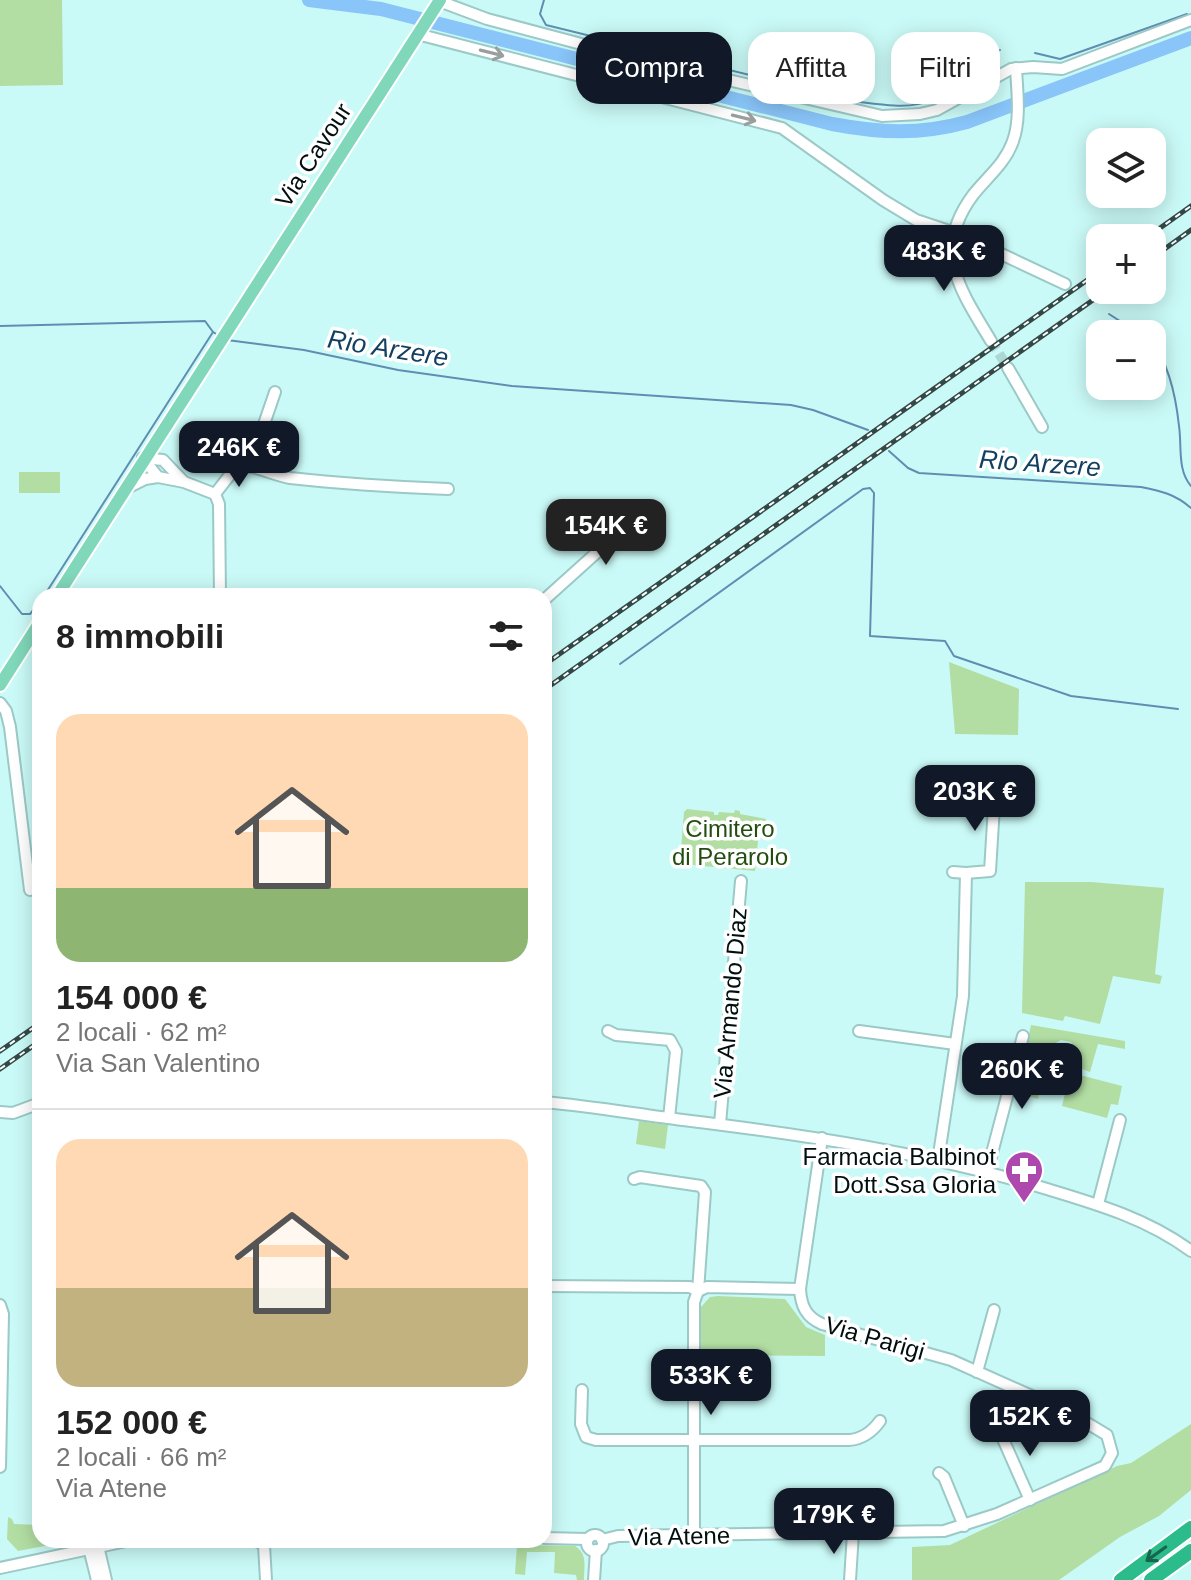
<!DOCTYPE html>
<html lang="it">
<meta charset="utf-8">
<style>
:root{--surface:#fff;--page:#f6f6f6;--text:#222;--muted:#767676;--line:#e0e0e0;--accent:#111827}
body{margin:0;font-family:Arial,sans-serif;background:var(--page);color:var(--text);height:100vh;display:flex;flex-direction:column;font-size:30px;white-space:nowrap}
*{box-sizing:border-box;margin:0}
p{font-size:26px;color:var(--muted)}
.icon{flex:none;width:44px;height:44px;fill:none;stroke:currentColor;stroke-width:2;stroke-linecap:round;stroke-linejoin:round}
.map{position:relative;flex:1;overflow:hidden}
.details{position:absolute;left:32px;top:588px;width:520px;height:960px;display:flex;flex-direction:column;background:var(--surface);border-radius:24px;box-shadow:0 4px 20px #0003}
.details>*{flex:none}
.top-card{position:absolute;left:576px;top:32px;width:494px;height:72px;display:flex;gap:16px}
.tools{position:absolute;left:1086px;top:128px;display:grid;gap:16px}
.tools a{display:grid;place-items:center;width:80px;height:80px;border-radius:16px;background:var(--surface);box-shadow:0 4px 20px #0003;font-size:40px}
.price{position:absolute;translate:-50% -68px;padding:0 18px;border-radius:16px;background:var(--accent);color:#fff;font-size:26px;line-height:52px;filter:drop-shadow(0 2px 4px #0008)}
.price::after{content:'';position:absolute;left:50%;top:48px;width:24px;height:18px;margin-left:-12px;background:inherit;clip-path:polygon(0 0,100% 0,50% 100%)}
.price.on{background:#222;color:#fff}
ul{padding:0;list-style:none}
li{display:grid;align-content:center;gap:16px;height:424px;padding:0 24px}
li+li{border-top:2px solid var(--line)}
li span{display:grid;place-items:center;height:248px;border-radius:24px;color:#555}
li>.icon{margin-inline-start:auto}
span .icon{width:144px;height:144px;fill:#fffc;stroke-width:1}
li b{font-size:34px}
h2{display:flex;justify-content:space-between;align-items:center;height:96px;padding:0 24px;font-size:34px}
.chip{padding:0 28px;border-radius:24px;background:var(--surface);box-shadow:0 4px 20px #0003;font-size:28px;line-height:72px}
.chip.on{background:var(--accent);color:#fff}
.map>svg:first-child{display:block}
</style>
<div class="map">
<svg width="1191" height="1580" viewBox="0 0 1191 1580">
<rect width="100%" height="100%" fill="#cafaf7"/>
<g fill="#b2dea3">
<path d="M0 0H62L63 85 0 86Z"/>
<rect x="19" y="472" width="41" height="21"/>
<path d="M949 662 1019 689 1018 735 955 734Z"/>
<path d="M687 809 714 812V815H718L719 812 734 813 735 810 740 811V814L766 819 765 831H759L755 871 683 864 680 861 684 812Z"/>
<path d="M1025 882H1091L1164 888 1155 974 1162 976 1160 984 1113 976 1100 1024 1065 1016 1063 1021 1022 1013Z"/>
<path d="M1031 1025 1125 1041V1049L1098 1044 1090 1072 1077 1067 1080 1059 1071 1042 1061 1040 1045 1049 1041 1059H1032L1031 1062C1048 1074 1042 1081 1038 1099L1017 1092Z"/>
<path d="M1080 1075 1122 1086 1118 1105 1111 1104 1107 1118 1062 1106 1068 1081Z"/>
<path d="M639 1121 668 1125 665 1149 636 1144Z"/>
<path d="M718 1296 785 1299 806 1327 825 1335V1356L701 1355V1307L710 1297Z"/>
<path d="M1191 1424V1490L1159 1516 1120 1537 1059 1580H912V1547L950 1545 1117 1466 1131 1463Z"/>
<path d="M8 1517 12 1519 14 1524 40 1525V1540H76L18 1551 7 1539Z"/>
<path d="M517 1545 575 1546C588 1554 584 1567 584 1580H577L576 1575 554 1573 555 1552H527L525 1575 515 1574Z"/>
</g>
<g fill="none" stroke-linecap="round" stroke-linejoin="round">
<g stroke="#608eb2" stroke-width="2">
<path d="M544 0 540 14 546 25 860 102C910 108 926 111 965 76 976 66 986 55 1000 50"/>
<path d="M1035 53 1060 59 1187 14"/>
<path d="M1109 314 1140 334"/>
<path d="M0 326 205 321 213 332"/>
<path d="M227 340 304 350 398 370 512 386 791 405 813 410 868 430"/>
<path d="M1152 343C1170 365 1176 398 1179 426 1182 446 1177 470 1191 486"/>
<path d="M889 451 908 468 919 473 1141 487C1161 491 1175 494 1191 508"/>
<path d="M0 586 22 614H30L40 602"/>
<path d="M44 596 213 332 218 335"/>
<path d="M620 664 863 489 870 488 874 493 870 636 945 641 954 656 1071 696 1178 709"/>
</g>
<path stroke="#89c5f9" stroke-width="14" d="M309 0 381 9 832 124C880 133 920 135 967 122L1191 38"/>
<path stroke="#acd7d4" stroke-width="10" stroke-dasharray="10 5" stroke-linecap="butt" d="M991 341 1008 368"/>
<defs>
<g id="minor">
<path d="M439 1 487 19 638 59 882 116 920 114 937 110 1011 69 1033 67 1062 69 1191 20"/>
<path d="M417 34 782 128 883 200 916 220 961 235 1065 284"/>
<path d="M991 341C961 291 931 251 973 195 987 177 1005 164 1013 141 1021 119 1017 90 1016 68"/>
<path d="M1008 368 1042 427"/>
<path d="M143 458 158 477 184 482 215 494 219 504 220 596"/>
<path d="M143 458 163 460 184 482"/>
<path d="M246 465 261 433 275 392"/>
<path d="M127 488 145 479 158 477"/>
<path d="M215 494 236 467C253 463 272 475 290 478 343 484 395 487 448 489"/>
<path d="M544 600 645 509 656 508"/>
<path d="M0 703 6 711 10 727 30 890"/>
<path d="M953 872 966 873"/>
<path d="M608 1031 616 1035 670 1040 676 1051 669 1118"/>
<path d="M859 1031 955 1044"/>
<path d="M544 1102C590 1106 636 1114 683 1120 806 1135 928 1153 1047 1189 1097 1204 1148 1219 1191 1251"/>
<path d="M0 1112 13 1113 40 1103"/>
<path d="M720 1124 741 881"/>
<path d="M938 1161 963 996 966 873 990 871 994 806 981 796"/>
<path d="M987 1172 1023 1036"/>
<path d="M634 1179 640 1177 701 1186 705 1192 698 1291 694 1302V1535"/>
<path d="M1098 1204 1120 1120"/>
<path d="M544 1286 690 1287 698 1291 707 1287 800 1289"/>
<path d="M0 1305 3 1314 0 1467"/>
<path d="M977 1372 994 1310"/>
<path d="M582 1390 581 1424 586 1437 596 1440H849C863 1439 872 1432 880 1421"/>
<path d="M999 1430 1030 1500"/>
<path d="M939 1473 944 1477 964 1526"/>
<circle cx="595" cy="1543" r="8"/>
<path d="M544 1538 588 1539"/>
<path d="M255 1540 264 1545 269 1540"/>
<path d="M602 1540 618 1536 944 1531 997 1514 1105 1466 1112 1453 1107 1435 1072 1414 951 1360 822 1324C806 1317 801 1306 800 1289L822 1138"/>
<path d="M264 1545 266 1580"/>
<path d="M98 1546 106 1580"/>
<path d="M89 1548 97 1580"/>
<path d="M0 1568 131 1540"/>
<path d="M594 1580 596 1550"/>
<path d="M850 1580 853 1533"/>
</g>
<g id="major">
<path d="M57 596 440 0"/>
<path d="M0 685 40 622"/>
</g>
<g id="highway">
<path d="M1121 1580 1191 1528"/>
<path d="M1151 1580 1191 1551"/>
</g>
</defs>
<use href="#minor" stroke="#9bc9c6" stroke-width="14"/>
<use href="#major" stroke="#fff" stroke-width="16"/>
<use href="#highway" stroke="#fff" stroke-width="18"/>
<use href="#minor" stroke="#fff" stroke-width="10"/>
<use href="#major" stroke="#80d7ba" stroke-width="12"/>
<use href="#highway" stroke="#2cbc8c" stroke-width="14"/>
<defs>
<g id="rail">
<path d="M1146 238 1191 206"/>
<path d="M1152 258 1191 230"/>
<path d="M544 665 1100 271"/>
<path d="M544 690 1107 290"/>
<path d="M0 1051 40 1023"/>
<path d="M0 1069 40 1041"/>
</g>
</defs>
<use href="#rail" stroke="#334948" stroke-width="5"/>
<use href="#rail" stroke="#fff" stroke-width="2" stroke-dasharray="6" stroke-linecap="butt"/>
</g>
<defs><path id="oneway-shaft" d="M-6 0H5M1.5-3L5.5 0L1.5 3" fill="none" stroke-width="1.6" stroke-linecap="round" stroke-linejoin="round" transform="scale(2)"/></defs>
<g stroke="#999f9f">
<use href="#oneway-shaft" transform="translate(492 53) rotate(14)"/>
<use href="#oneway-shaft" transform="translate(744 118) rotate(14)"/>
</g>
<use stroke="#16664d" href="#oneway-shaft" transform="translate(1156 1554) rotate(144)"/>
<defs>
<symbol id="pharmacy-pin" viewBox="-11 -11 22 30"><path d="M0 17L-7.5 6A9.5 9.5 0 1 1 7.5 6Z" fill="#ac48ae" stroke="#fff"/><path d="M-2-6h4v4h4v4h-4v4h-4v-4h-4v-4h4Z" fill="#fff"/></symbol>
</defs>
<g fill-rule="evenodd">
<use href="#pharmacy-pin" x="1002" y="1148" width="44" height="60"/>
</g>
<g text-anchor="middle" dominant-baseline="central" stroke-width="7" stroke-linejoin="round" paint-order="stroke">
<g font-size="24" fill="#010f0e" stroke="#fff">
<text transform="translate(313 155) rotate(-57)">Via Cavour</text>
<text transform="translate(730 1003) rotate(-85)">Via Armando Diaz</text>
<text transform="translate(875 1338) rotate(16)">Via Parigi</text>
<text transform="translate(679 1536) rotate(-1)">Via Atene</text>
</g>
<g font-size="24" fill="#234e10" stroke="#fff">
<text x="730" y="828">Cimitero<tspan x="730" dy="28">di Perarolo</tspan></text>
</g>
<g font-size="24" fill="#010f0e" stroke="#fff" text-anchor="end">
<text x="996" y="1156">Farmacia Balbinot<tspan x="996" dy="28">Dott.Ssa Gloria</tspan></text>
</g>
<g font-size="26" font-style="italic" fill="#133f61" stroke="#fff">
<text transform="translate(388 348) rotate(9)">Rio Arzere</text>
<text transform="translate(1040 463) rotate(4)">Rio Arzere</text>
</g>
</g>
</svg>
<div class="tools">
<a><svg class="icon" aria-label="layers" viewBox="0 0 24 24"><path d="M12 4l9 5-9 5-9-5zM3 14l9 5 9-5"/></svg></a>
<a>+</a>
<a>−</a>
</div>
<b class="price" style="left:944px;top:293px">483K €</b>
<b class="price" style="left:239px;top:489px">246K €</b>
<b class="price on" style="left:606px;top:567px">154K €</b>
<b class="price" style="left:975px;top:833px">203K €</b>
<b class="price" style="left:1022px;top:1111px">260K €</b>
<b class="price" style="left:711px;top:1417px">533K €</b>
<b class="price" style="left:1030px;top:1458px">152K €</b>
<b class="price" style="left:834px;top:1556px">179K €</b>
<div class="top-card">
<a class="chip on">Compra</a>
<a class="chip">Affitta</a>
<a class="chip">Filtri</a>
</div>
<section class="details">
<h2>8 immobili<svg class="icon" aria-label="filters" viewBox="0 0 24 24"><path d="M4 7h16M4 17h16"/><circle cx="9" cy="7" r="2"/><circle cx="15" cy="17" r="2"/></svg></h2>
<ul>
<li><span style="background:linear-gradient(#ffd9b3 70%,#8fb573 0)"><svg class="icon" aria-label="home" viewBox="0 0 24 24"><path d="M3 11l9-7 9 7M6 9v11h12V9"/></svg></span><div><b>154 000 €</b><p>2 locali · 62 m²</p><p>Via San Valentino</p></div></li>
<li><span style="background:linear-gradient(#ffd9b3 60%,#c2b280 0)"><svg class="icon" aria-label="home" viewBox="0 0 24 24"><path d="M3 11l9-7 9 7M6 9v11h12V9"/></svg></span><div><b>152 000 €</b><p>2 locali · 66 m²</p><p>Via Atene</p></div></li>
</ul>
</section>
</div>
